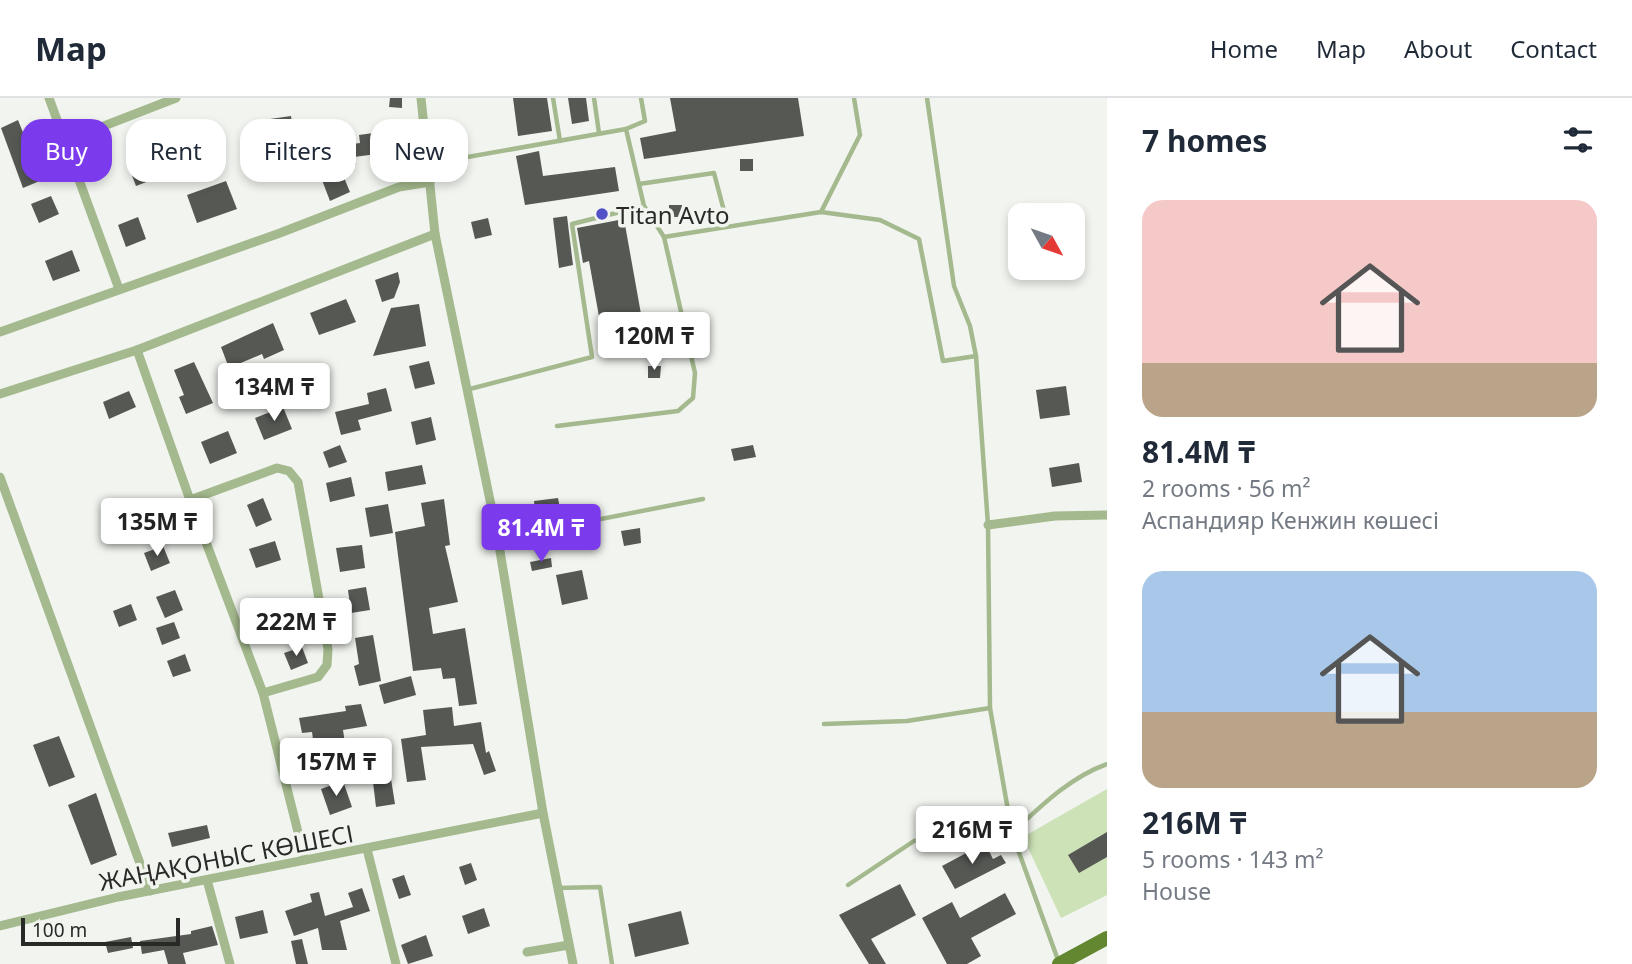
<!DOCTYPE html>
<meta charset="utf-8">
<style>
:root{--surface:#fff;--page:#f6f6f7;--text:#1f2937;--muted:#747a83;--line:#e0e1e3;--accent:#7c3aed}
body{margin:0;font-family:"Noto Sans",sans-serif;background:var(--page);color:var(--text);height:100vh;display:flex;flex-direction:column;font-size:26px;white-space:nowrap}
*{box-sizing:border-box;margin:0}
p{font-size:23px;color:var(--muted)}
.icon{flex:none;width:38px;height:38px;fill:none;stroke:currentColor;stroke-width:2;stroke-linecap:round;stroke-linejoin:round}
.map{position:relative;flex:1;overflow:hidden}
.panel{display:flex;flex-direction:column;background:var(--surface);width:525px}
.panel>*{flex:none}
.hud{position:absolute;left:21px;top:21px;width:665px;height:63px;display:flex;gap:14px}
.needle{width:46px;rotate:130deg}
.buttons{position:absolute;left:1008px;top:105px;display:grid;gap:14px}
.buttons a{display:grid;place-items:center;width:77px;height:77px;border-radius:14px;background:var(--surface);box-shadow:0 4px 10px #0003;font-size:35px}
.scale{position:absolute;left:21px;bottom:18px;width:159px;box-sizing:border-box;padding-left:7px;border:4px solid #292a28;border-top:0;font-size:19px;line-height:24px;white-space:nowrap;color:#292a28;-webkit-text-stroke:5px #f1f4ef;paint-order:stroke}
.price{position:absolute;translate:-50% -60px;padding:0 16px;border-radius:7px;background:#fff;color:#222;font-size:23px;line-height:46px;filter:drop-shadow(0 2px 4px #0008)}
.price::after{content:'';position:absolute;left:50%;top:42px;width:21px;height:16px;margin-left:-10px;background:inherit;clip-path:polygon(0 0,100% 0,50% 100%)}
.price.selected{background:var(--accent);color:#fff}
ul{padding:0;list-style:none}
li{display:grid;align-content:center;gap:14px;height:371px;padding:0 35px}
li span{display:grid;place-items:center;height:217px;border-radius:21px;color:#555}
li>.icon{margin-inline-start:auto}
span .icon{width:126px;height:126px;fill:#fffc;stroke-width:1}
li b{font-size:30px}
h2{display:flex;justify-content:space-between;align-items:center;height:84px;padding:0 35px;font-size:30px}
.pill{padding:0 24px;border-radius:21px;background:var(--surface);box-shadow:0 4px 10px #0003;font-size:24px;line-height:63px}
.pill.selected{background:var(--accent);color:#fff}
header{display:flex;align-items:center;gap:42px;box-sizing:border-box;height:98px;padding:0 35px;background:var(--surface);border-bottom:2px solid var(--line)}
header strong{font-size:33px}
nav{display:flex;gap:38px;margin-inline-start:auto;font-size:24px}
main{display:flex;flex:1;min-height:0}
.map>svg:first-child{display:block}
</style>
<header>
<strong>Map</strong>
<nav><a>Home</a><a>Map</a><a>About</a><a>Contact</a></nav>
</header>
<main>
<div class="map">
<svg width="1107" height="866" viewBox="0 0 1107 866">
<rect width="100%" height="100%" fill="#f1f4ef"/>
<path fill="#cde2b7" d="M1107 691V797L1061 820 1023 739Z"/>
<g fill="#565854">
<path d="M390 0H402V10L389 9Z"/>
<path d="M513 0H547L552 33 518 38Z"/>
<path d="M568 0H586L589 23 572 26Z"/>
<path d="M670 0H798L804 38 644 61 640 40 676 33Z"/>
<path d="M291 18 294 39 273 43 270 21Z"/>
<path d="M18 22 42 82 23 90 1 30Z"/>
<path d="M381 34 384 55 354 59 356 67 340 70 350 94 330 103 322 82 335 77 331 49 360 45 359 37Z"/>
<path d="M539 53 543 78 615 69 619 93 525 107 516 58Z"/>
<path d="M149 59 157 80 136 88 128 67Z"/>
<rect x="740" y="61" width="13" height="12"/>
<path d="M226 83 237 111 197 125 187 97Z"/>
<path d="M51 98 59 116 39 125 31 106Z"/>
<path d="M669 107H682L681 119H669Z"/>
<path d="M567 118 573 167 559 170 553 120Z"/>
<path d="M138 119 146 141 126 149 118 127Z"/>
<path d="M488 120 492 137 475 141 471 124Z"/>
<path d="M624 121 641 216 600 224 589 163 583 165 577 130Z"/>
<path d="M72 152 80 173 53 183 45 163Z"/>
<path d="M398 174 400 184 394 200 382 204 375 182Z"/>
<path d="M346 201 356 224 319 237 310 215Z"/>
<path d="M419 206 426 248 373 258 391 210Z"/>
<path d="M273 225 284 252 264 261 262 256 229 270 221 249Z"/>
<path d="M429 263 435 286 415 291 409 268Z"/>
<path d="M194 264 213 305 186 316 179 299 184 297 174 272Z"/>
<path d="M648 268H661L660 280H648Z"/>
<path d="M1066 288 1070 317 1040 321 1036 292Z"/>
<path d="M386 290 392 313 358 322 361 332 341 337 335 314 369 306 367 295Z"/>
<path d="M129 293 136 309 109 321 103 304Z"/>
<path d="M283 309 292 331 264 342 255 320Z"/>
<path d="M431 319 436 342 416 347 411 324Z"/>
<path d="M228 333 237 355 210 366 201 344Z"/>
<path d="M340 347 347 364 329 370 323 354Z"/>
<path d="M753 347 756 359 734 363 731 351Z"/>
<path d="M1079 365 1082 384 1052 389 1049 370Z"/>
<path d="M422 367 426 386 388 393 385 374Z"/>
<path d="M351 379 355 398 330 404 326 385Z"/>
<path d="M263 400 272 422 256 429 247 407Z"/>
<path d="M558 400 560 411 535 415 534 403Z"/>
<path d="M444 401 450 447 445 448 458 504 429 510 433 536 465 530 477 606 459 608 455 580 443 581 441 570 413 573 395 434 425 428 421 405Z"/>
<path d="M388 406 393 435 370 439 365 410Z"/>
<path d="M640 430 641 445 624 448 621 433Z"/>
<path d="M275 443 281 462 256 470 249 451Z"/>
<path d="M362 447 365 470 340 474 336 450Z"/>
<path d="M163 448 170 465 151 473 144 455Z"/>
<path d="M551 460 552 469 532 473 530 464Z"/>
<path d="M582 472 588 501 562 507 556 477Z"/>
<path d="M366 489 370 512 351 515 348 492Z"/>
<path d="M175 492 183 512 165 520 156 499Z"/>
<path d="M287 501 294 518 276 524 270 508Z"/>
<path d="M131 506 137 522 119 529 113 513Z"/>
<path d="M174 524 180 540 162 547 156 530Z"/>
<path d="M373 537 381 583 359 588 354 568 359 566 355 540Z"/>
<path d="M302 549 308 565 291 572 284 555Z"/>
<path d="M185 556 191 573 173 579 167 563Z"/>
<path d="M411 578 416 597 384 606 379 587Z"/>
<path d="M361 606 367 628 343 632 346 652 315 656 312 634 302 635 299 620 346 613 345 608Z"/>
<path d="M452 609 454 628 481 624 486 655 489 653 496 673 484 677 473 646 421 649 426 682 407 684 401 641 426 637 423 612Z"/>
<path d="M59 638 75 679 49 689 33 647Z"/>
<path d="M391 681 395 706 376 709 373 684Z"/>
<path d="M343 683 352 709 330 717 321 691Z"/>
<path d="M96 695 117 757 91 767 68 707Z"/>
<path d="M207 727 210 740 172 749 168 735Z"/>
<path d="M1107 734V759L1079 775 1068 757Z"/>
<path d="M985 745 993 761 1001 757 1006 765 955 791 942 768Z"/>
<path d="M471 765 477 782 465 787 459 769Z"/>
<path d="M404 777 411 797 399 801 392 781Z"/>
<path d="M900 786 916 817 871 841 886 866H869L839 817Z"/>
<path d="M362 790 370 813 340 823 347 852H322L318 830 294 838 285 813 312 804 310 796 319 794 325 818 353 809 348 795Z"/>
<path d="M1005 795 1016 816 971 840 981 858 967 866H947L922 820 952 804 960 820Z"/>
<path d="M484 810 490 828 468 836 462 818Z"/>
<path d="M263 812 268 835 240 841 235 819Z"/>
<path d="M681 813 689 846 635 859 628 826Z"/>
<path d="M212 828 218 847 183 855 186 866H168L164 852 142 856 140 843 191 836V833Z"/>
<path d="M426 837 433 858 408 866 401 847Z"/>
<path d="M131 839 133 850 108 855 105 844Z"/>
<path d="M302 841 308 866H296L291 843Z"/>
</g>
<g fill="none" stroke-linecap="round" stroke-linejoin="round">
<g stroke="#a4b98d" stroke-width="4.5">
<path d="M553 0 560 43"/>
<path d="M594 0 599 35"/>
<path d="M927 0 954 188 970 228 976 258 988 427 990 610 1012 735 1058 862"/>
<path d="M428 66 626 31"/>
<path d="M639 86 714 75 728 128"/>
<path d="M644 108 664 139 821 114 880 122 919 141 943 263 976 258"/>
<path d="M821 114 860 37 854 0"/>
<path d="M466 292 592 259 572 126 644 108 626 31 645 23 641 0"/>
<path d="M557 328 678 313 693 300 695 275 664 139"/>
<path d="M499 441 703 401"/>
<path d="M824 626 907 623 990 610"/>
<path d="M1012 735C1040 709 1070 679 1107 666"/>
<path d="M848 787 914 743 1008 719"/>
<path d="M557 790 600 789 612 866"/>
</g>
<g stroke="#a4b98d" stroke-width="9">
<path d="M49 0 119 191"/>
<path d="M421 0 435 136 498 441 543 715 573 866"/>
<path d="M65 43 176 0"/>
<path d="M0 234 280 135 399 89 430 84"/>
<path d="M0 296 137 252"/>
<path d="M0 379 150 793"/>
<path d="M190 402 263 595"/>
<path d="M988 427 1055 418 1107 417"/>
<path d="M367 751 396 866"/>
<path d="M305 762 263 595 318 579 327 567 328 551 298 384 289 373 277 370 190 402 137 252 435 136"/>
<path d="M207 782 230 866"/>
<path d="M0 828 118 799 543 715"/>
<path d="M527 854 569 847"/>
</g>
<path stroke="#638730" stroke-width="14" d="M1059 866 1107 840"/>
</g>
<circle fill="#5351c8" stroke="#f1f4ef" stroke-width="2.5" cx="602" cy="116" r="7"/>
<g text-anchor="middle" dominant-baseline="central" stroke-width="7" stroke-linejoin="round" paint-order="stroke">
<g font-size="24" fill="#292a28" stroke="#f1f4ef" text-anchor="start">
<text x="616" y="116">Titan Avto</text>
</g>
<g font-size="24" fill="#292a28" stroke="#f1f4ef">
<text transform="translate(226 759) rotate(-11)">ЖАҢАҚОНЫС КӨШЕСІ</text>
</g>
</g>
</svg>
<div class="buttons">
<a><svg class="needle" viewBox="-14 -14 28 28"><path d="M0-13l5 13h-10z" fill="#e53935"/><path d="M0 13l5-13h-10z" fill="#747a83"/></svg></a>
</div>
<div class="scale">100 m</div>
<b class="price" style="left:654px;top:274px">120M ₸</b>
<b class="price" style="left:274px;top:325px">134M ₸</b>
<b class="price" style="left:157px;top:460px">135M ₸</b>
<b class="price selected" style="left:541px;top:466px">81.4M ₸</b>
<b class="price" style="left:296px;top:560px">222M ₸</b>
<b class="price" style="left:336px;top:700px">157M ₸</b>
<b class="price" style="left:972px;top:768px">216M ₸</b>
<div class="hud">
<a class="pill selected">Buy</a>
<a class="pill">Rent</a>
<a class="pill">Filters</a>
<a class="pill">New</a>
</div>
</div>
<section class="panel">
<h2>7 homes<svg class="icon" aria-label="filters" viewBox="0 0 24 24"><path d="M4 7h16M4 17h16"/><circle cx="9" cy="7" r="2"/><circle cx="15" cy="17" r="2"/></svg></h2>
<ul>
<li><span style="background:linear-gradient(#f6c9c9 75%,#b9a48a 0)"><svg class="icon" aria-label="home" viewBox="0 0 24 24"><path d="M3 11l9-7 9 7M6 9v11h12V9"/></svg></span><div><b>81.4M ₸</b><p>2 rooms · 56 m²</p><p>Аспандияр Кенжин көшесі</p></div></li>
<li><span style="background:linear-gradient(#a9c7e8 65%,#b9a48a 0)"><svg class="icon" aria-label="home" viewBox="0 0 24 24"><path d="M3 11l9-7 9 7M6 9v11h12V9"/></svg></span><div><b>216M ₸</b><p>5 rooms · 143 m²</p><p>House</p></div></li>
</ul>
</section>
</main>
